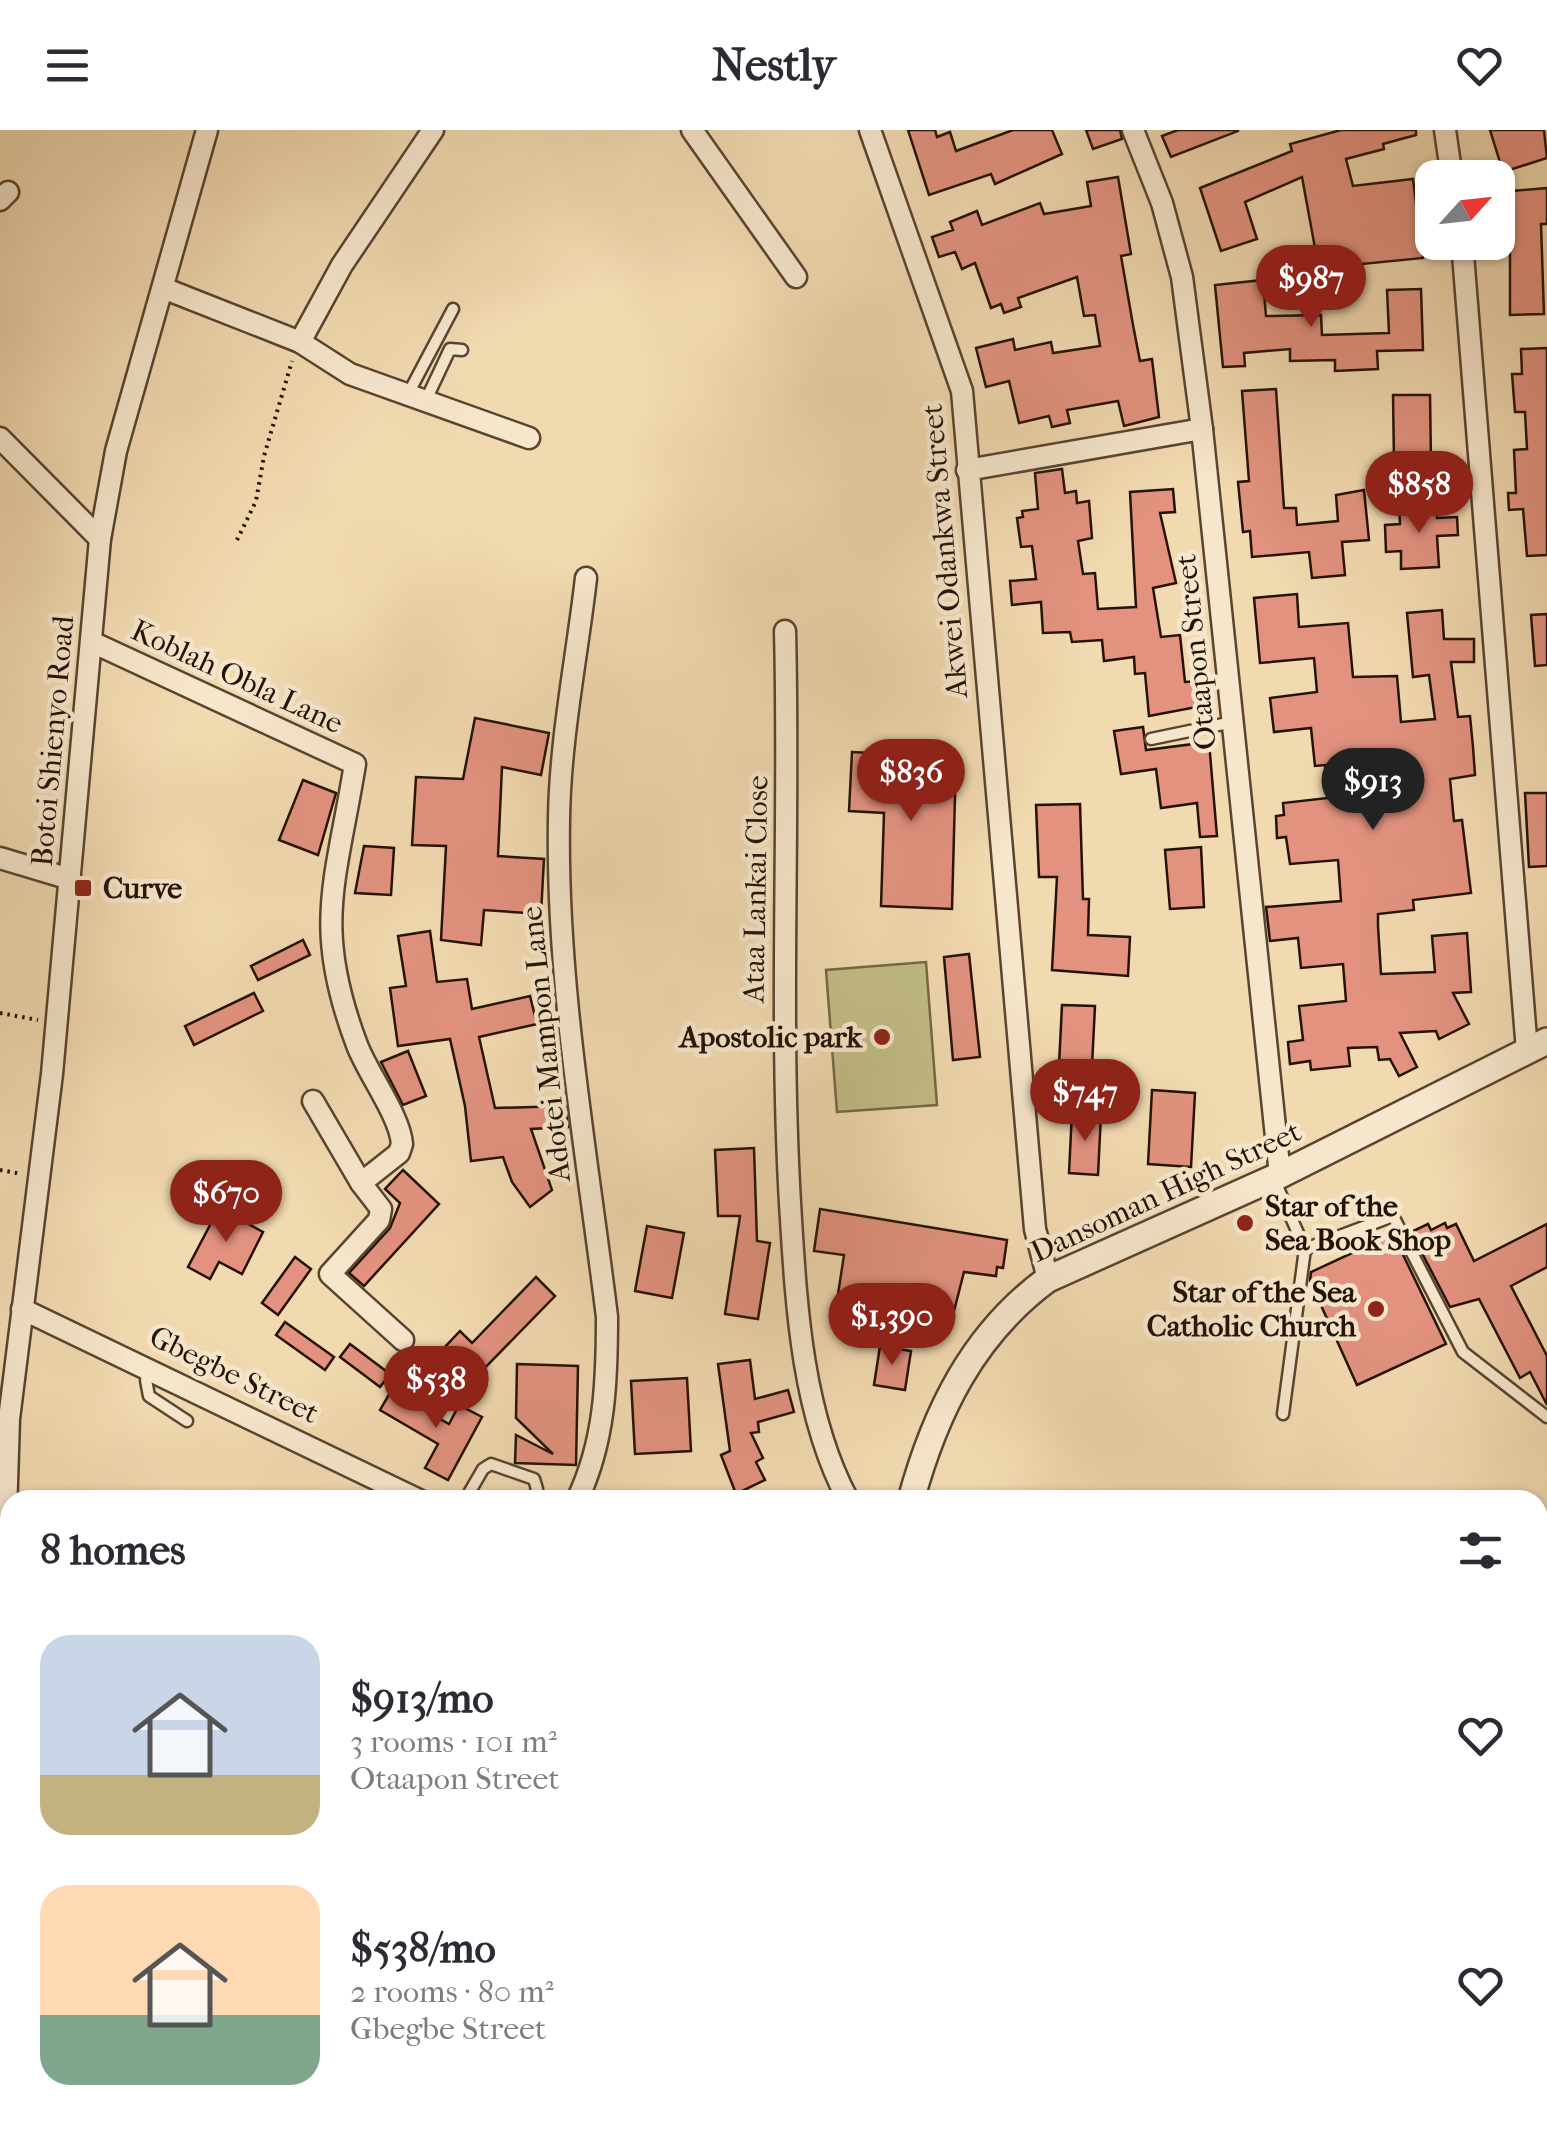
<!DOCTYPE html>
<meta charset="utf-8">
<style>
:root{--surface:#fff;--page:#f2f2f3;--text:#2b2b33;--muted:#7c7c81;--accent:#8f2418}
body{margin:0;font-family:"IM FELL French Canon",serif;background:var(--page);color:var(--text);height:100vh;display:flex;flex-direction:column;font-size:38px;white-space:nowrap}
*{box-sizing:border-box;margin:0}
p{font-size:32px;color:var(--muted)}
.icon{flex:none;width:55px;height:55px;fill:none;stroke:currentColor;stroke-width:2;stroke-linecap:round;stroke-linejoin:round}
.map{position:relative;flex:1;overflow:hidden}
.drawer{position:absolute;left:0px;top:1360px;width:1548px;height:642px;display:flex;flex-direction:column;background:var(--surface);border-radius:30px 30px 0 0;box-shadow:0 2px 8px #0004}
.drawer>*{flex:none}
.needle{width:65px;rotate:63deg}
.tools{position:absolute;left:1415px;top:30px;display:grid;gap:20px}
.tools a{display:grid;place-items:center;width:100px;height:100px;border-radius:20px;background:var(--surface);box-shadow:0 2px 8px #0004;font-size:50px}
.price{position:absolute;translate:-50% -85px;padding:0 22px;border-radius:35px;background:var(--accent);color:#fff;font-size:32px;line-height:65px;filter:drop-shadow(0 2px 5px #0008)}
.price::after{content:'';position:absolute;left:50%;top:60px;width:30px;height:22px;margin-left:-15px;background:inherit;clip-path:polygon(0 0,100% 0,50% 100%)}
.price.selected{background:#222;color:#fff}
ul{padding:0;list-style:none}
li{display:flex;align-items:center;gap:30px;height:250px;padding:0 40px}
li span{display:grid;place-items:center;flex:none;width:280px;height:200px;border-radius:30px;color:#555}
li>.icon{margin-inline-start:auto}
span .icon{width:120px;height:120px;fill:#fffc;stroke-width:1}
li b{font-size:42px}
h2{display:flex;justify-content:space-between;align-items:center;height:120px;padding:0 40px;font-size:42px}
header{display:flex;justify-content:space-between;align-items:center;height:130px;padding:0 40px;background:var(--surface);font-size:45px;font-weight:700}
.map>svg:first-child{display:block}
</style>
<header><svg class="icon" aria-label="menu" viewBox="0 0 24 24"><path d="M4 6h16M4 12h16M4 18h16"/></svg>Nestly<svg class="icon" aria-label="heart" viewBox="0 0 24 24"><path d="M12 20l-8-8c-3-5 5-10 8-4 3-6 11-1 8 4z"/></svg></header>
<div class="map">
<svg width="1547" height="2002" viewBox="0 0 1547 2002">
<rect width="100%" height="100%" fill="#f1d9b0"/>
<filter id="stains"><feTurbulence type="fractalNoise" baseFrequency=".002" numOctaves="4"/><feColorMatrix values="0 0 0 0 .2 0 0 0 0 .09 0 0 0 0 .02 0 0 0 .5 -.17"/></filter>
<radialGradient id="worn" r=".72"><stop offset=".6" stop-color="#630" stop-opacity="0"/><stop offset="1" stop-color="#630" stop-opacity=".3"/></radialGradient>
<path fill="#c2bd86" stroke="#746846" stroke-width="2.5" d="M926 832 937 975 837 982 826 840Z"/>
<g fill="#e2927f" stroke="#251205" stroke-width="2.5">
<path d="M908 0H935L937 7 950 2 956 21 1013 0H1052L1062 24 995 54 991 44 929 65Z"/>
<path d="M1086 0H1120L1122 9 1093 19Z"/>
<path d="M1178 0H1238V1L1171 27 1162 6Z"/>
<path d="M1341 0H1416V5L1383 14 1384 19 1346 29 1353 56 1413 49 1417 81 1426 80 1431 118H1422L1423 128 1322 138 1321 132 1302 133 1301 118H1315L1302 47 1245 72 1257 109 1221 121 1200 58 1292 21 1290 14Z"/>
<path d="M1490 0H1544L1547 28 1503 42Z"/>
<path d="M1118 47 1131 124 1121 126 1133 195 1140 231 1152 229 1159 287 1124 296 1118 271 1067 280 1070 293 1052 297 1049 286 1019 293 1009 251 986 257 976 218 1013 209 1015 220 1051 212 1053 223 1100 216 1095 185 1084 186 1077 147 1018 168 1021 177 1004 183 1001 174 991 178 975 133 962 139 955 122 939 127 932 107 953 100 950 92 977 81 982 95 1040 73 1044 84 1091 76 1087 52Z"/>
<path d="M1547 58V94H1541L1544 184 1510 185V120L1506 121 1501 62Z"/>
<path d="M1263 150 1266 186 1321 185 1322 205 1389 203 1387 160 1421 159 1423 220 1377 221 1378 239 1335 241V230L1290 231V219L1244 223 1245 236 1223 237 1215 155Z"/>
<path d="M1547 218V425L1527 426 1523 379 1509 380 1508 363H1516L1514 320 1527 319 1525 282H1515L1512 244H1522L1521 219Z"/>
<path d="M1276 259 1284 378H1296L1297 395 1338 391 1336 365 1364 360 1369 410 1342 412 1345 445 1312 448 1309 422 1252 427 1250 401 1243 402 1238 352 1249 351 1242 261Z"/>
<path d="M1393 265H1430L1431 332H1394Z"/>
<path d="M1062 339 1065 363 1076 361 1077 373 1089 371 1092 408 1078 411 1083 444 1095 443 1098 479 1136 477 1130 362 1173 359 1175 382 1160 383 1176 453 1153 458 1161 507 1180 505 1185 552 1200 551 1202 576 1149 586 1145 543 1135 544 1134 527 1104 531 1102 510 1072 512 1070 502 1043 503 1041 472 1012 475 1010 451 1036 449 1032 416 1021 417 1017 388 1023 387 1022 381 1038 379 1035 343Z"/>
<path d="M1436 375 1437 388 1457 387 1458 405 1437 406 1439 437 1401 439V421L1386 422 1385 395 1400 394 1399 377Z"/>
<path d="M1297 464 1299 497 1348 493 1353 547 1397 546 1401 592 1435 589 1429 545 1413 547 1407 483 1442 480 1444 509H1474V532H1451L1458 587 1470 586 1473 617 1475 645 1450 649 1454 691 1462 690 1471 763 1413 770 1414 780 1378 784V796L1381 844 1435 842 1432 806 1467 803 1471 862 1453 863 1469 894 1439 909 1436 901 1400 903 1417 937 1399 946 1390 929 1379 930 1377 917 1348 918 1350 936 1311 940 1310 931 1290 934 1288 912 1303 910 1299 876 1346 871 1343 834 1301 838 1298 808 1270 811 1266 777 1341 771 1338 730 1290 734 1286 707 1277 708 1276 686 1284 685 1283 673 1328 668 1325 635 1315 636 1311 598 1274 602 1270 568 1317 562 1314 528 1260 533 1254 468Z"/>
<path d="M1547 484V535L1535 536 1531 485Z"/>
<path d="M475 588 549 603 541 645 502 637 498 726 544 729 541 784 484 780 481 815 441 810 446 716 412 715 416 647 463 649Z"/>
<path d="M1143 597 1146 620 1209 612 1217 706 1200 707 1197 673 1161 678 1156 639 1121 644 1114 601Z"/>
<path d="M852 622 956 628 952 779 881 776 884 683 849 681Z"/>
<path d="M303 650 336 663 318 725 279 710Z"/>
<path d="M1525 663H1547V736L1529 737Z"/>
<path d="M1080 674 1083 769H1089L1088 805 1130 807 1128 846 1052 840 1057 747H1039L1036 675Z"/>
<path d="M364 716 394 718 391 765 355 763Z"/>
<path d="M1201 717 1204 777 1170 779 1165 720Z"/>
<path d="M430 801 437 852 467 849 472 879 530 866 537 894 479 907 495 978 565 976 568 997 531 999 552 1060 530 1077 512 1052 503 1027 471 1031 465 976 450 909 398 916 390 858 406 856 398 806Z"/>
<path d="M303 810 310 825 258 850 251 836Z"/>
<path d="M969 824 980 927 953 930 944 827Z"/>
<path d="M254 863 263 881 194 915 185 896Z"/>
<path d="M1062 875 1095 876 1092 936 1059 935Z"/>
<path d="M408 921 426 966 403 975 381 932Z"/>
<path d="M1152 960 1195 963 1191 1037 1148 1034Z"/>
<path d="M1072 982 1101 984 1098 1045 1069 1043Z"/>
<path d="M754 1018 757 1111 770 1113 758 1189 725 1184 740 1086H718L715 1020Z"/>
<path d="M403 1040 439 1074 364 1156 349 1143 390 1098 400 1073 385 1059Z"/>
<path d="M219 1078 263 1102 242 1144 219 1132 210 1149 188 1137Z"/>
<path d="M820 1079 1007 1110 1003 1138 997 1137 996 1146 964 1142 953 1185 837 1171 844 1125 814 1121Z"/>
<path d="M1445 1093 1447 1098 1456 1094 1474 1131 1547 1094V1137L1511 1156 1547 1226V1275L1530 1242 1520 1248 1479 1169 1450 1177 1411 1102 1428 1094 1431 1100Z"/>
<path d="M647 1096 684 1103 672 1168 635 1161Z"/>
<path d="M1393 1104 1446 1214 1357 1255 1310 1151 1311 1142Z"/>
<path d="M295 1127 311 1139 278 1185 262 1173Z"/>
<path d="M536 1147 555 1166 475 1248 444 1218 460 1201 472 1213Z"/>
<path d="M285 1192 334 1227 325 1240 276 1205Z"/>
<path d="M350 1214 390 1244 380 1257 340 1227Z"/>
<path d="M880 1216 911 1221 905 1260 874 1255Z"/>
<path d="M750 1230 755 1269 788 1260 794 1282 758 1292 759 1302 751 1303 763 1328 756 1332 765 1350 736 1364 721 1325 730 1321 718 1234Z"/>
<path d="M517 1234 578 1236 576 1335 515 1333 516 1305 553 1324 516 1288Z"/>
<path d="M687 1248 691 1321 635 1324 631 1251Z"/>
<path d="M391 1261 449 1294 459 1275 482 1287 448 1350 425 1338 438 1314 380 1280Z"/>
</g>
<g fill="none" stroke-linecap="round" stroke-linejoin="round">
<defs>
<g id="service">
<path d="M407 266 453 179"/>
<path d="M426 270 450 219 462 220"/>
<path d="M1151 609 1233 592"/>
<path d="M1274 1049 1305 1119 1283 1284"/>
<path d="M1305 1119 1393 1086 1463 1222 1547 1287"/>
<path d="M152 1242 146 1250 149 1266 187 1291"/>
<path d="M465 1370 483 1339 491 1334 534 1349 537 1359 533 1370"/>
<path d="M649 1992 655 2002"/>
<path d="M487 2002 501 1992"/>
</g>
<g id="minor">
<path d="M692 0 796 147"/>
<path d="M870 0 962 261 1035 1099 1048 1149"/>
<path d="M1133 0 1162 73 1182 147 1202 299 1280 1045"/>
<path d="M1445 0 1452 48"/>
<path d="M0 70 8 62"/>
<path d="M1462 112 1527 921"/>
<path d="M163 158 300 212 350 244 529 308"/>
<path d="M300 212 342 135 433 0"/>
<path d="M0 308 100 409"/>
<path d="M967 340 1202 299"/>
<path d="M785 501C790 692 779 882 790 1073 796 1171 801 1282 848 1370"/>
<path d="M94 513 355 634C336 752 312 796 357 915 368 944 400 986 402 1014L399 1023 361 1053 381 1079 379 1090 330 1144 403 1210"/>
<path d="M0 728 70 749"/>
<path d="M313 971 361 1053"/>
<path d="M22 1179 419 1370"/>
<path d="M577 1370C605 1312 607 1251 607 1187 587 1023 556 855 559 689 560 609 577 527 586 448"/>
<path d="M10 1538 4 1449 9 1289 52 944 100 409 116 321 207 0"/>
<path d="M1538 1691 1547 1677"/>
<path d="M220 1992 226 2002"/>
<path d="M534 1992 540 2002"/>
<path d="M721 1992 728 2002"/>
<path d="M1172 1992 1185 2002"/>
<path d="M678 2002 684 1992"/>
<path d="M875 2002 887 1996 904 2002"/>
<path d="M1133 2002 1141 1992"/>
</g>
<g id="tertiary">
<path d="M911 1370C935 1282 973 1204 1048 1149L1280 1045 1547 911"/>
<path d="M1538 1913 1547 1918"/>
</g>
</defs>
<use href="#service" stroke="#584430" stroke-width="15"/>
<use href="#minor" stroke="#584430" stroke-width="25"/>
<use href="#tertiary" stroke="#584430" stroke-width="30"/>
<g stroke="#251205" stroke-width="4" stroke-dasharray="2.5 5" stroke-linecap="butt">
<path d="M237 410 256 371 264 326 292 231"/>
<path d="M0 883 38 890"/>
<path d="M0 1040 22 1044"/>
<path d="M0 1691 10 1675"/>
</g>
<use href="#service" stroke="#f6e6cc" stroke-width="10"/>
<use href="#minor" stroke="#f6e6cc" stroke-width="20"/>
<use href="#tertiary" stroke="#f6e6cc" stroke-width="25"/>
</g>
<g fill="#8f2418" stroke="#f6e6cc" stroke-width="4">
<rect x="73" y="748" width="20" height="20" rx="5"/>
<circle cx="882" cy="907" r="10"/>
<circle cx="1245" cy="1093" r="10"/>
<circle cx="1376" cy="1179" r="10"/>
</g>
<g text-anchor="middle" dominant-baseline="central" stroke-width="9" stroke-linejoin="round" paint-order="stroke">
<g font-size="30" fill="#251205" stroke="#f6e6cc">
<text transform="translate(945 421) rotate(-95)">Akwei Odankwa Street</text>
<text transform="translate(1196 522) rotate(-96)">Otaapon Street</text>
<text transform="translate(237 547) rotate(25)">Koblah Obla Lane</text>
<text transform="translate(53 611) rotate(-85)">Botoi Shienyo Road</text>
<text transform="translate(756 759) rotate(-89)">Ataa Lankai Close</text>
<text transform="translate(546 914) rotate(-96)">Adotei Mampon Lane</text>
<text transform="translate(1166 1062) rotate(-25)">Dansoman High Street</text>
<text transform="translate(234 1245) rotate(26)">Gbegbe Street</text>
</g>
<g font-size="30" font-weight="bold" fill="#251205" stroke="#f6e6cc" text-anchor="start">
<text x="103" y="758">Curve</text>
<text x="862" y="907" text-anchor="end">Apostolic park</text>
<text x="1265" y="1076">Star of the<tspan x="1265" dy="34">Sea Book Shop</tspan></text>
<text x="1356" y="1162" text-anchor="end">Star of the Sea<tspan x="1356" dy="34">Catholic Church</tspan></text>
</g>
</g>
<rect width="100%" height="100%" filter="url(#stains)"/>
<rect width="100%" height="100%" fill="url(#worn)"/>
</svg>
<div class="tools">
<a><svg class="needle" viewBox="-14 -14 28 28"><path d="M0-13l5 13h-10z" fill="#e53935"/><path d="M0 13l5-13h-10z" fill="#7c7c81"/></svg></a>
</div>
<b class="price" style="left:1311px;top:200px">$987</b>
<b class="price" style="left:1419px;top:406px">$858</b>
<b class="price" style="left:911px;top:694px">$836</b>
<b class="price selected" style="left:1373px;top:703px">$913</b>
<b class="price" style="left:1085px;top:1014px">$747</b>
<b class="price" style="left:226px;top:1115px">$670</b>
<b class="price" style="left:892px;top:1238px">$1,390</b>
<b class="price" style="left:436px;top:1301px">$538</b>
<section class="drawer">
<h2>8 homes<svg class="icon" aria-label="filters" viewBox="0 0 24 24"><path d="M4 7h16M4 17h16"/><circle cx="9" cy="7" r="2"/><circle cx="15" cy="17" r="2"/></svg></h2>
<ul>
<li><span style="background:linear-gradient(#c9d6e8 70%,#c2b280 0)"><svg class="icon" aria-label="home" viewBox="0 0 24 24"><path d="M3 11l9-7 9 7M6 9v11h12V9"/></svg></span><div><b>$913/mo</b><p>3 rooms · 101 m²</p><p>Otaapon Street</p></div><svg class="icon" aria-label="heart" viewBox="0 0 24 24"><path d="M12 20l-8-8c-3-5 5-10 8-4 3-6 11-1 8 4z"/></svg></li>
<li><span style="background:linear-gradient(#ffd9b3 65%,#7fa58c 0)"><svg class="icon" aria-label="home" viewBox="0 0 24 24"><path d="M3 11l9-7 9 7M6 9v11h12V9"/></svg></span><div><b>$538/mo</b><p>2 rooms · 80 m²</p><p>Gbegbe Street</p></div><svg class="icon" aria-label="heart" viewBox="0 0 24 24"><path d="M12 20l-8-8c-3-5 5-10 8-4 3-6 11-1 8 4z"/></svg></li>
</ul>
</section>
</div>
